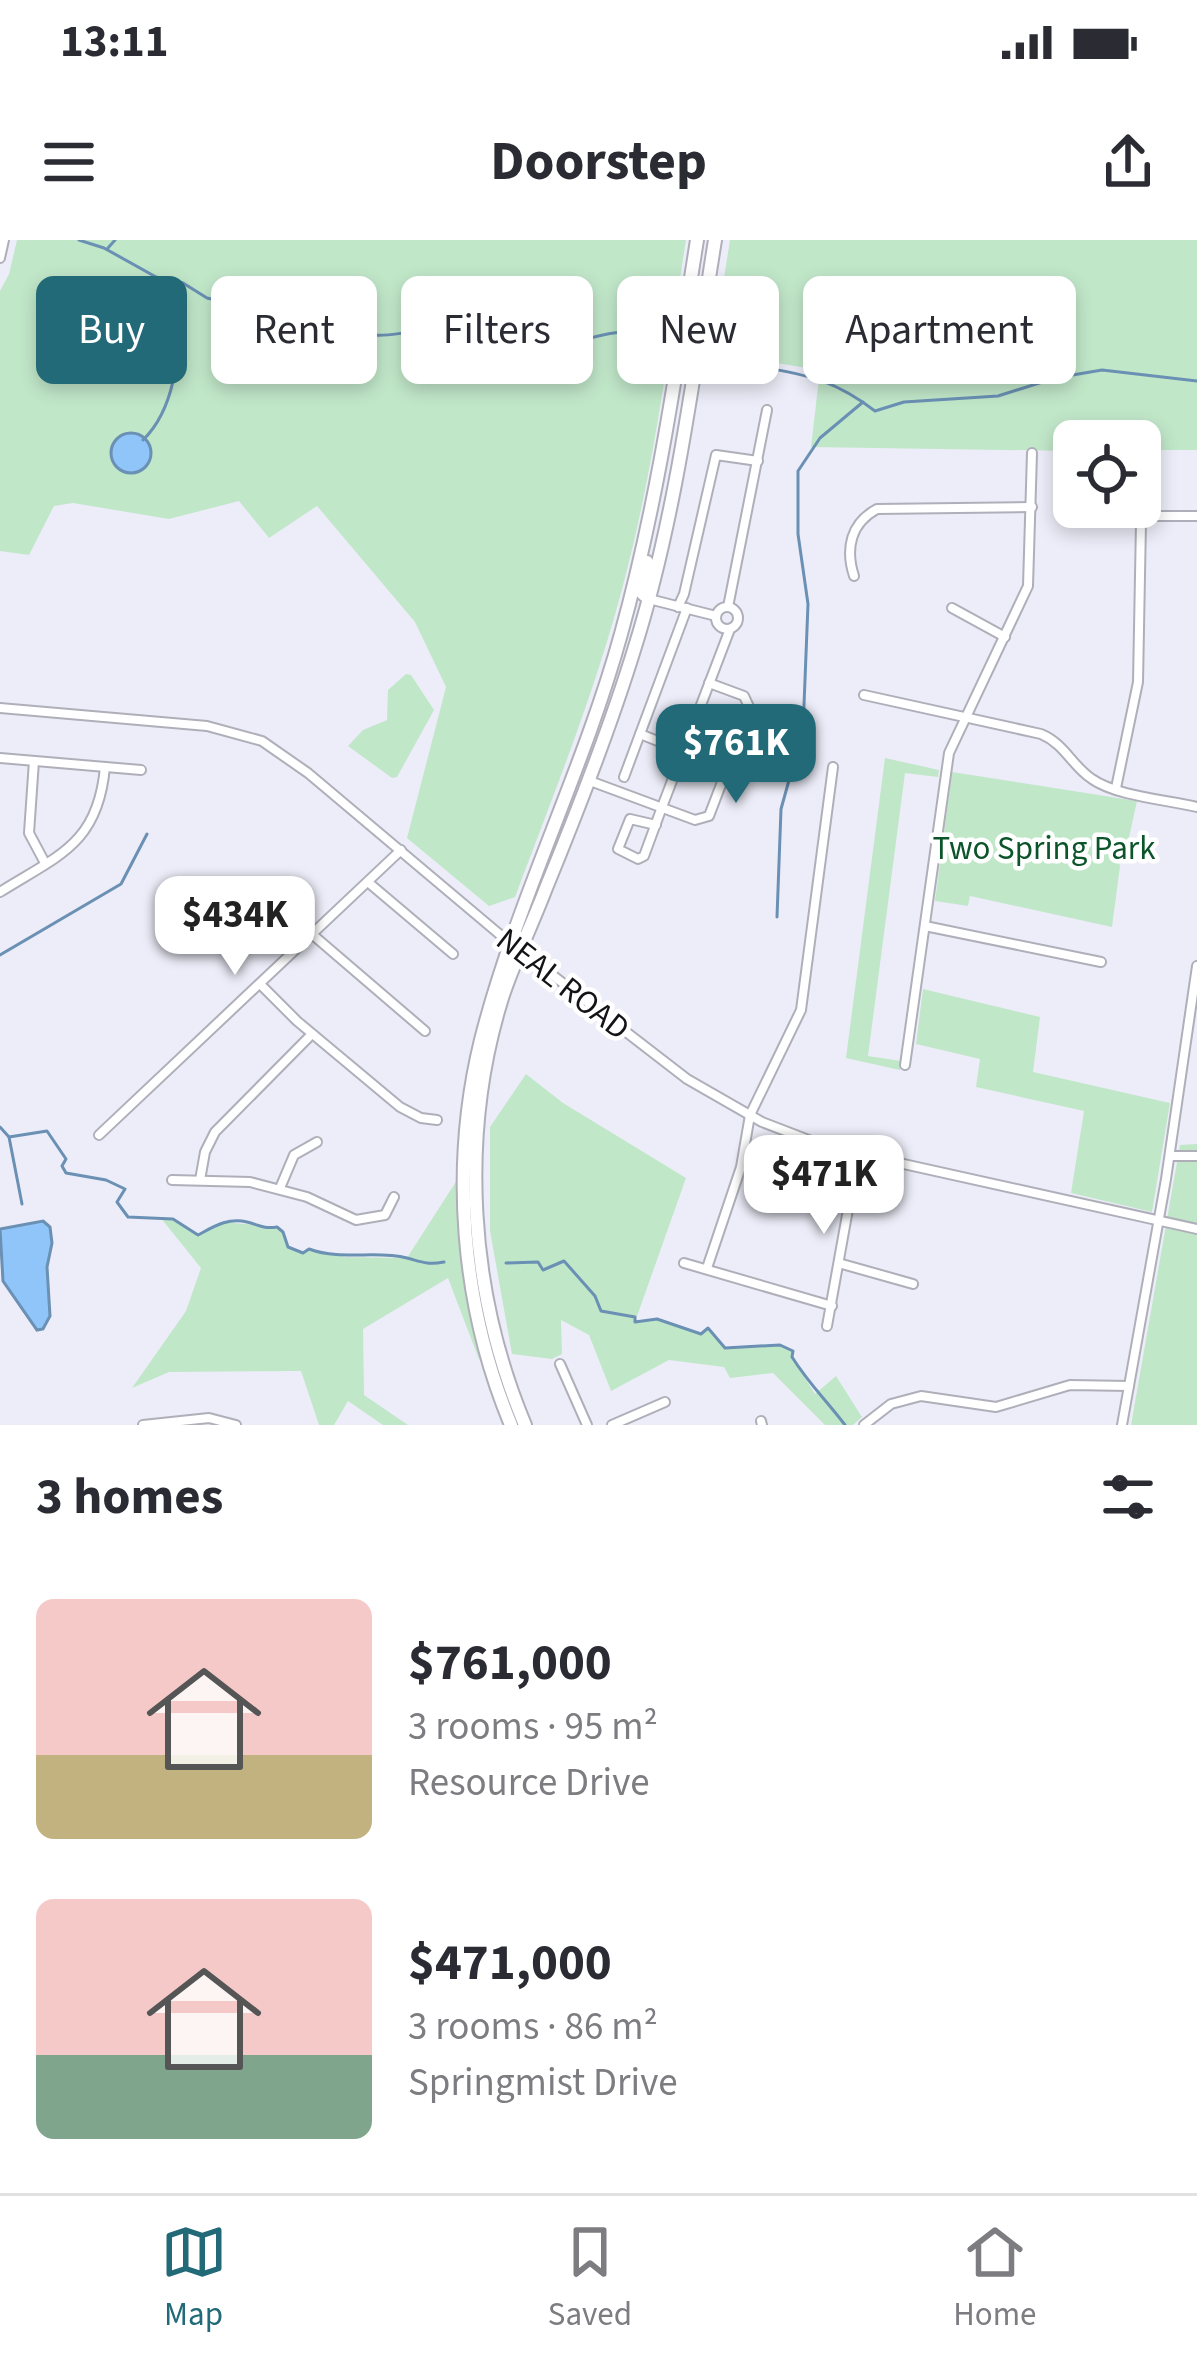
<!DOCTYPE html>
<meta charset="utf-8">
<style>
:root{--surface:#fff;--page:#f7f7f7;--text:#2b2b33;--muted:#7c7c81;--line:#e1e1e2;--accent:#226a77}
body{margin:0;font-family:"Source Sans 3",sans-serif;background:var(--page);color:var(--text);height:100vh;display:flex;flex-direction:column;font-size:45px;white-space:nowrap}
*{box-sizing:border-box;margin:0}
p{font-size:39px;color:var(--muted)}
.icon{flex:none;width:66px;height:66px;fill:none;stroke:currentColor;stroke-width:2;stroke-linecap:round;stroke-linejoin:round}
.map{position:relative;height:1185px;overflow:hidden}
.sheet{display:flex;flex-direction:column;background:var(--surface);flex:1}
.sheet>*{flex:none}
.banner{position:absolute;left:36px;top:36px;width:1125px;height:108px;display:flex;gap:24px}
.tools{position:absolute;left:1053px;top:180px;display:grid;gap:24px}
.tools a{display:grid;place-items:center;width:108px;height:108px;border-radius:18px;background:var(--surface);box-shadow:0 6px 18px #0003;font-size:60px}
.price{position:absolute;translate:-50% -102px;padding:0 27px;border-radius:24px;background:#fff;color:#222;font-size:39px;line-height:78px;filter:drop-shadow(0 3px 6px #0008)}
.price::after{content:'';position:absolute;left:50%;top:72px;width:36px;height:27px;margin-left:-18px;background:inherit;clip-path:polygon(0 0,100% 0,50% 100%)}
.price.selected{background:var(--accent);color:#fff}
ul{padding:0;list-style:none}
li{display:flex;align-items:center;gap:36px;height:300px;padding:0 36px}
li span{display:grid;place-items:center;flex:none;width:336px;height:240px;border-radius:18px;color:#555}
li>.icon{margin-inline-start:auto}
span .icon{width:144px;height:144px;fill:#fffc;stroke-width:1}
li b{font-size:51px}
h2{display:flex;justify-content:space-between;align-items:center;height:144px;padding:0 36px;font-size:51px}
.chip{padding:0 42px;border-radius:18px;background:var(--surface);box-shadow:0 6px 18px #0003;font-size:42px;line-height:108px}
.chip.selected{background:var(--accent);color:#fff}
.status{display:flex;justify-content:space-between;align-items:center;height:84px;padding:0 60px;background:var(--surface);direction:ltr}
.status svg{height:33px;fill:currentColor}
header{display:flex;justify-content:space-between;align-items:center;height:156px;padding:0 36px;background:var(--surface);font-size:54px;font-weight:700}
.dock{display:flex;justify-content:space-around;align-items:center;height:168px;border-top:3px solid var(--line);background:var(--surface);font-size:33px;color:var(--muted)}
.dock a{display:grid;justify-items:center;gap:6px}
.dock .selected{color:var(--accent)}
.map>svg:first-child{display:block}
</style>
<div class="status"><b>13:11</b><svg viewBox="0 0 49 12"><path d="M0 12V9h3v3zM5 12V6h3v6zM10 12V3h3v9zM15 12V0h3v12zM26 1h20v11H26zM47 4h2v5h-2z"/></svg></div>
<header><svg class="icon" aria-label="menu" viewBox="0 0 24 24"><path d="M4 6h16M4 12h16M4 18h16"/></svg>Doorstep<svg class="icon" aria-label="share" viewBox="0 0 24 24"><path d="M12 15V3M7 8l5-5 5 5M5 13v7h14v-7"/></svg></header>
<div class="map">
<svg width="1197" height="1185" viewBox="0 0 1197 1185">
<rect width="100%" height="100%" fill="#ededf9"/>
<g fill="#c1e7c9">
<path d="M17 0H686C669 109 655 219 628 326 600 440 556 548 515 657L489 666 407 598 446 447 415 382 317 266 269 298 239 261 169 279 73 263 54 266 29 315 0 311V51L9 34Z"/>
<path d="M730 0H1197V210H1140V201H1074V211L811 207 820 130 712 113Z"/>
<path d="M406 434 411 435 434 470 397 537 392 538 348 506 363 490 387 480 388 450Z"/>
<path d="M885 518 939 530 938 537 905 533 868 816 901 821 900 830 846 818Z"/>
<path d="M952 532 1137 561 1128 602 1115 606 1120 626 1112 687 970 656 968 666 935 661Z"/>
<path d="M923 749 1040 777 1033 832 1170 863 1152 972 1071 953 1084 871 976 847 980 819 916 804Z"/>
<path d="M526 834 563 863 686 938 635 1082 657 1079 700 1094 708 1088 725 1108 780 1105 793 1111 792 1117 815 1154 836 1136 862 1177 853 1185H825L773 1133 730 1138 724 1127 669 1120 611 1151 589 1095 561 1080 562 1114 552 1119 512 1114 490 991V887Z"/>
<path d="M1197 904V1185H1131L1180 905Z"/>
<path d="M457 940 464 1041 480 1122 448 1038 363 1089 364 1155 408 1185H383L348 1161 334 1185H319L301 1131 169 1132 132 1148 186 1071 201 1028 160 977 173 979 198 995 222 982 277 987 283 992 288 1007 302 1013 309 1009 345 1017 407 1018Z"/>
</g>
<g fill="#8fc5f8" stroke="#6a90b4" stroke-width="3">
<circle cx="131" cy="213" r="20"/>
<path d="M43 981 50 987 52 1003 47 1027 50 1076 43 1089 37 1090 3 1041 0 989Z"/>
</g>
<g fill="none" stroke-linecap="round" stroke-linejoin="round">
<g stroke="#6a90b4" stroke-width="3">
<path d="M79 0 104 8 156 37 183 43 207 58 373 95C390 97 404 91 420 92 458 95 493 110 532 110 574 109 611 82 651 96"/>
<path d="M108 8 115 0"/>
<path d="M728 119C791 136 820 129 875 171L904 162 998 156 1055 138 1102 130 1197 141"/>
<path d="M143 200C182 162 178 96 182 45"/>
<path d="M777 677 781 569 803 490 808 364 798 294V231L820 198 863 162"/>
<path d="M0 715 121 644 147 594"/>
<path d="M0 887 9 897 22 964"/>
<path d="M9 897 47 891 66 919 62 926 66 933 106 940 125 949 117 962 128 977 173 979 198 995C213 987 228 977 247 982 259 985 263 989 277 987L283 992 288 1007 303 1013 309 1009C342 1021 376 1010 407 1018 422 1022 427 1025 444 1022"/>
<path d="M506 1023 538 1022 543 1030 564 1021 595 1056 601 1071 635 1077V1082L657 1079 701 1094 708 1088 725 1108 780 1105 793 1111 792 1117C809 1144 826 1160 845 1185"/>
</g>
<defs>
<g id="minor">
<path d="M0 18 4 0"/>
<path d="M854 336C845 308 851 283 877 269L1032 267"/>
<path d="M649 359 716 376"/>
<path d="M678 367 684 354 716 215 758 221"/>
<path d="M728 367 767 170"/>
<circle cx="727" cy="378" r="11"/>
<path d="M952 368 1005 397"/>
<path d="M864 455 1041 494C1065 504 1072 526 1092 539 1116 556 1168 560 1197 567"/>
<path d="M0 468 207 486 262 501 308 533 498 693 687 839 762 882 827 907 1197 989"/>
<path d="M640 494 683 511"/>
<path d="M0 518 141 530"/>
<path d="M34 521 29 593 45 623"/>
<path d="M624 537 687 368"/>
<path d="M590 541 695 580 709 576 750 469 744 456 709 443"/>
<path d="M1116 548 1138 442 1141 282 1146 276H1197"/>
<path d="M656 585 630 579 618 609 638 619 644 616 662 567 730 389"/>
<path d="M369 643 453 714"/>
<path d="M0 652C59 615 98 604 105 527"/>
<path d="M925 686 1101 722"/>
<path d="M313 695 425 791"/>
<path d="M260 744 297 781 400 867 421 878 437 880"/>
<path d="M905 825 949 513 1028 346 1032 213"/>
<path d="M99 895 401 610"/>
<path d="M1170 916H1197"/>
<path d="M172 940 250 942 307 957 356 980 385 975 394 957"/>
<path d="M200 940 205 912 215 892 312 794"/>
<path d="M280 948 294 915 317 902"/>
<path d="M684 1023 832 1066"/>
<path d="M842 1024 913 1044"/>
<path d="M707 1028 741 927 750 875 801 770 833 527"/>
<path d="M827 1086 858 914"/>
<path d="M560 1124 587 1185"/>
<path d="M761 1181 762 1185"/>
<path d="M143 1185 209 1178 236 1185"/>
<path d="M612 1185 665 1162"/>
<path d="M864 1185 891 1164 921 1156 996 1167 1070 1145 1129 1146"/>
<path d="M1122 1185 1166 939 1197 726"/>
</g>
<g id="major">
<path d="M647 322 642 353 649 359"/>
<path d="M511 1185C461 1065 450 926 481 800 516 662 583 532 621 394 657 265 676 132 697 0"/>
<path d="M525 1185C469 1052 459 896 502 758 514 721 532 685 546 648 578 570 609 491 634 410 676 277 693 137 715 0"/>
</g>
</defs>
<use href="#minor" stroke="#afafba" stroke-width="12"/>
<use href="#major" stroke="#afafba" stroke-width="16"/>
<use href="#minor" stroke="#fff" stroke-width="8"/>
<use href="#major" stroke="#fff" stroke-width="12"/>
</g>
<g text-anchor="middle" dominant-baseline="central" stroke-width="9" stroke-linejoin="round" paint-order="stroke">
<g font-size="33" fill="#0c542a" stroke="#fff">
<text x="1044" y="608">Two Spring Park</text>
</g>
<g font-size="33" fill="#131317" stroke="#fff">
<text transform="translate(563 744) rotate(38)">NEAL ROAD</text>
</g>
</g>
</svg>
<div class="tools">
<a><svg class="icon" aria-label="locate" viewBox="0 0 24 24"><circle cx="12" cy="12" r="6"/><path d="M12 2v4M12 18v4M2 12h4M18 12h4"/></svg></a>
</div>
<b class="price selected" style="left:736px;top:566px">$761K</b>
<b class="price" style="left:235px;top:738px">$434K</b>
<b class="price" style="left:824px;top:997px">$471K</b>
<div class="banner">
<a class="chip selected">Buy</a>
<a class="chip">Rent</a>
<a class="chip">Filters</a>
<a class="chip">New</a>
<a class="chip">Apartment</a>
</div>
</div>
<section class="sheet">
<h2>3 homes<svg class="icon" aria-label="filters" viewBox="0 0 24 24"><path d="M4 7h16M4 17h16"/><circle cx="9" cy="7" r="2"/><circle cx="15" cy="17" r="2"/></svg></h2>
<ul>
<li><span style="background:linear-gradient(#f6c9c9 65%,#c2b280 0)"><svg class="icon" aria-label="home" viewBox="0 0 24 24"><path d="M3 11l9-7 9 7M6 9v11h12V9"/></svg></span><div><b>$761,000</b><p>3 rooms · 95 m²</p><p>Resource Drive</p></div></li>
<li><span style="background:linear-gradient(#f6c9c9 65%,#7fa58c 0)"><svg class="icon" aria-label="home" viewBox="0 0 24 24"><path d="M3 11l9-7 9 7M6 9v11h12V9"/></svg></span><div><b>$471,000</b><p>3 rooms · 86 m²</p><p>Springmist Drive</p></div></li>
</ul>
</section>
<nav class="dock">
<a class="selected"><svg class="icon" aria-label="map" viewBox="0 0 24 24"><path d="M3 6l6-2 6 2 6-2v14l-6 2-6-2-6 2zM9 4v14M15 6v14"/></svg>Map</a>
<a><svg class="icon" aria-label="saved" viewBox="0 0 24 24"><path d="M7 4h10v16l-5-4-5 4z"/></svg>Saved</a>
<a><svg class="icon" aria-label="home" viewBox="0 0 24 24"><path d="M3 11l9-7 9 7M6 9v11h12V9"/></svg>Home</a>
</nav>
